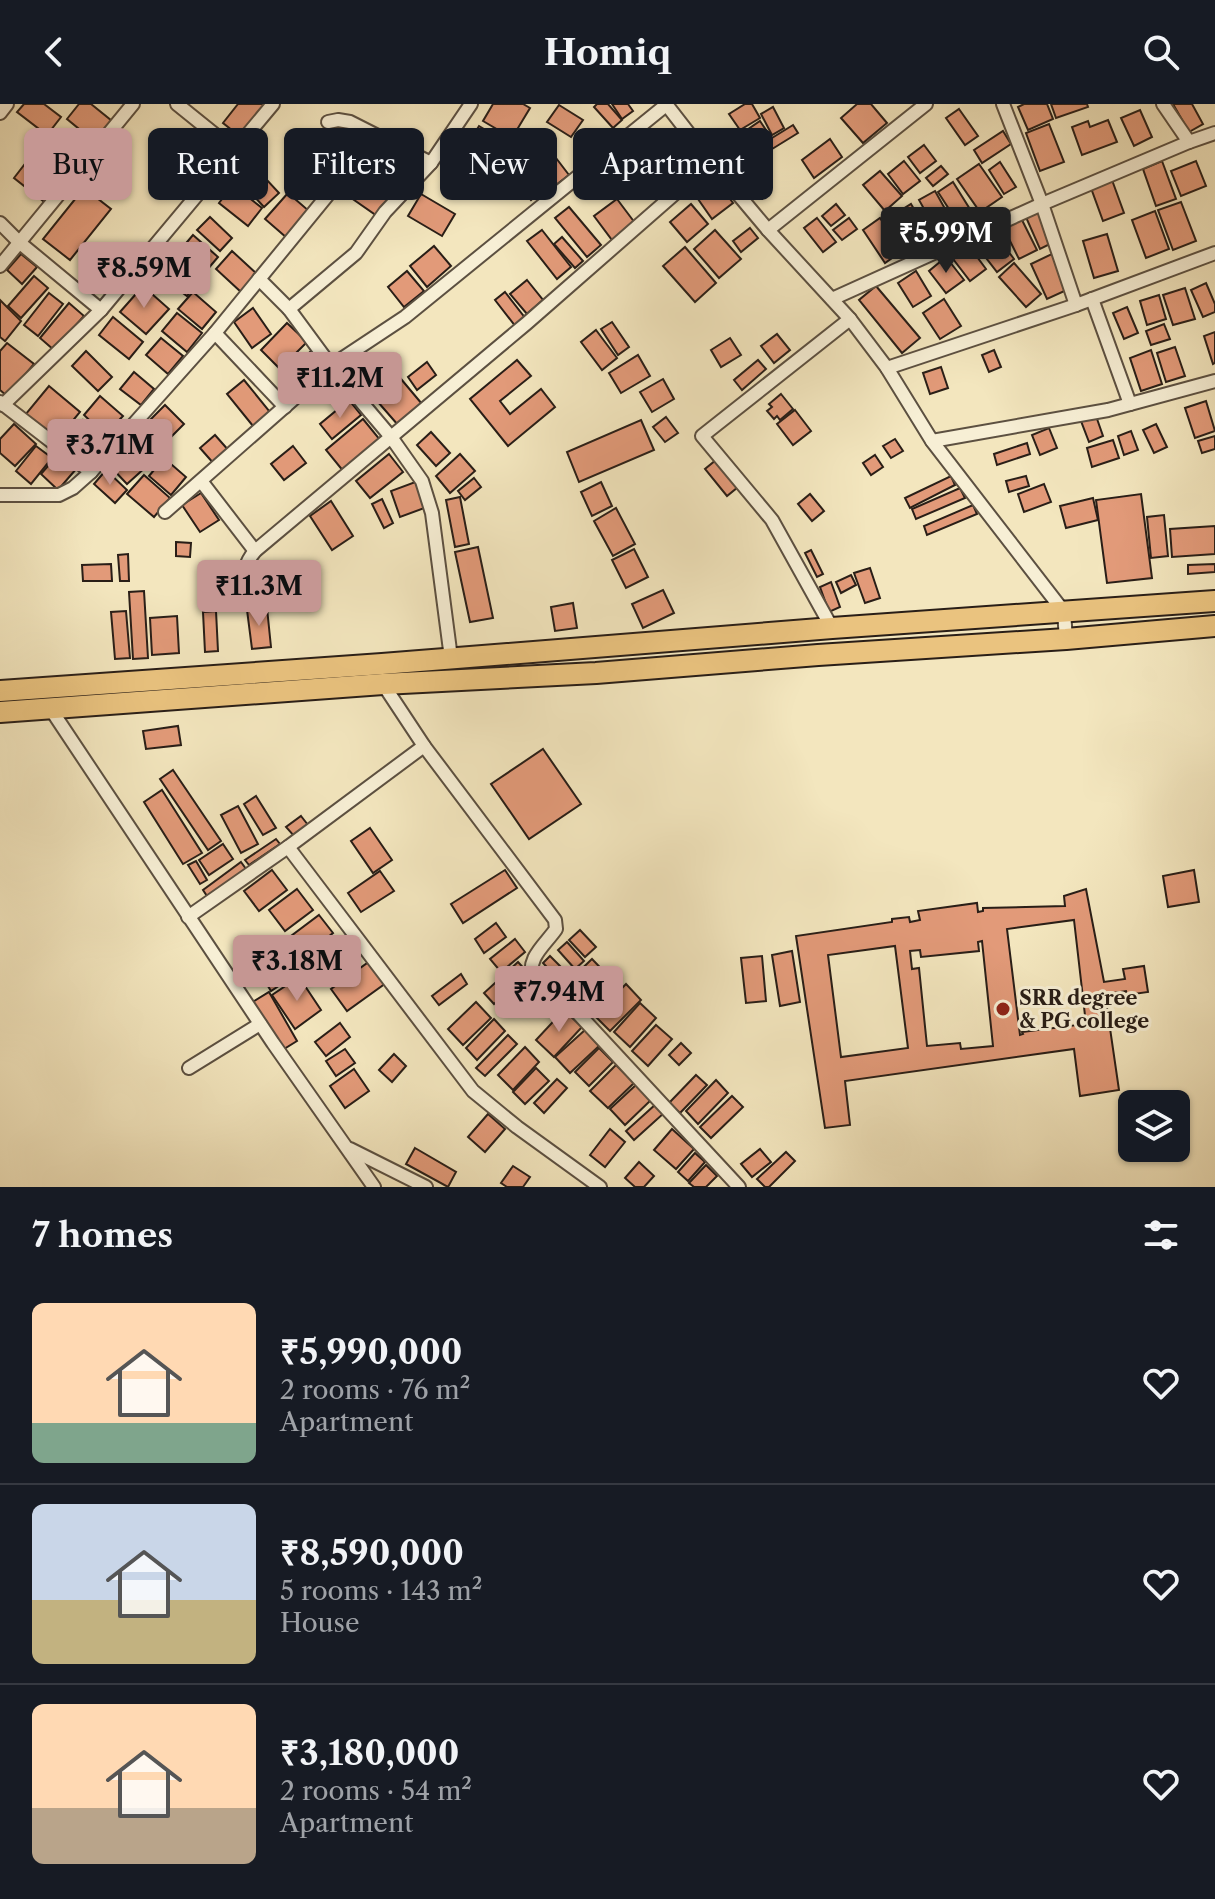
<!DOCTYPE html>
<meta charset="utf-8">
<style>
:root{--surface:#171b24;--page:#242831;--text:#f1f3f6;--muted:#9ea1a6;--line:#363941;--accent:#c59692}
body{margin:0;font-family:"Libre Caslon Text",serif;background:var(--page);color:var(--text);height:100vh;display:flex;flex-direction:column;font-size:30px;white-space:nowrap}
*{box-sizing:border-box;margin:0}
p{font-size:26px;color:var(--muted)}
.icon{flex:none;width:44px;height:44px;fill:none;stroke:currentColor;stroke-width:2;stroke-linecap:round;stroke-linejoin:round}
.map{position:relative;height:1083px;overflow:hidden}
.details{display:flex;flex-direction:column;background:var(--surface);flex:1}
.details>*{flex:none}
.top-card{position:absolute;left:24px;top:24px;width:800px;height:72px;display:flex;gap:16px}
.fabs{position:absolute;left:1118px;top:986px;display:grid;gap:16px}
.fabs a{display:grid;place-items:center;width:72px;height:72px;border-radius:12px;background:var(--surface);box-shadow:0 2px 6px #0004;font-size:40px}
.price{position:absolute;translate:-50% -68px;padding:0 18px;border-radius:8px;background:var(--accent);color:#111;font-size:26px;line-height:52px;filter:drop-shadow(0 2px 4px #0008)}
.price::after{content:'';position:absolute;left:50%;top:48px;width:24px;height:18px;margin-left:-12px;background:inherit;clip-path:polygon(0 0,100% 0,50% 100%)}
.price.current{background:#222;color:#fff}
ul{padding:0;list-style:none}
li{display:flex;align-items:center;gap:24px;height:200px;padding:0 32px}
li+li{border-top:2px solid var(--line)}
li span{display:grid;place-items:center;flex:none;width:224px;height:160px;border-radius:12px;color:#555}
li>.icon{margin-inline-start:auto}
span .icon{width:96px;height:96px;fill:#fffc;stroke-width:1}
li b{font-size:34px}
h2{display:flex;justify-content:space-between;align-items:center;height:96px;padding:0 32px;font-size:34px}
.chip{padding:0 28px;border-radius:12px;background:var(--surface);box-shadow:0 2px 6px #0004;font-size:28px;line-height:72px}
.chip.current{background:var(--accent);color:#111}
header{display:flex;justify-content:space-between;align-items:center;height:104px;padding:0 32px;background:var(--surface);font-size:36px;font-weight:700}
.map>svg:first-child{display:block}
</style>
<header><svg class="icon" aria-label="back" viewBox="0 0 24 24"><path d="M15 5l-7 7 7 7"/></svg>Homiq<svg class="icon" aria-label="search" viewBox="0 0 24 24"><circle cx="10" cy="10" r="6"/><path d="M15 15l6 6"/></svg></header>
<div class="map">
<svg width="1215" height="1083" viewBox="0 0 1215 1083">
<rect width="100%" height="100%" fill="#f3e6be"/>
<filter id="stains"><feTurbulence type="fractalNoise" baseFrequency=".0025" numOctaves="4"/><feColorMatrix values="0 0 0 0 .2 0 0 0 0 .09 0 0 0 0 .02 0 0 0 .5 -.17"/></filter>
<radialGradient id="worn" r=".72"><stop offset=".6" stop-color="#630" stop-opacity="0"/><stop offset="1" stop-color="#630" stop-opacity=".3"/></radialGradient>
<g fill="#e29a79" stroke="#291e17" stroke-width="2" fill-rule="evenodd">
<path d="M24 0H44L61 13 47 31 17 8Z"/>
<path d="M79 0H91L112 17 95 38 67 15Z"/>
<path d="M238 0H268L242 34 223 19Z"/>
<path d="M493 0H523L530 4 512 34 483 17Z"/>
<path d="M597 0H608L622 16 613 24 594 3Z"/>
<path d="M612 0H628L633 7 622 15Z"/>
<path d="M745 0H752L760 14 740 26 729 10Z"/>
<path d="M857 0H871L887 19 863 39 841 14Z"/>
<path d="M1024 0H1047L1053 15 1028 26 1018 3Z"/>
<path d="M1051 0H1087L1088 3 1056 14Z"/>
<path d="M1173 0H1192L1203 20 1189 28Z"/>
<path d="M559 1 583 16 571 33 547 18Z"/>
<path d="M773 3 784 24 772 31 761 10Z"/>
<path d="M959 5 978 32 965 41 946 14Z"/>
<path d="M1140 6 1152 33 1134 42 1121 14Z"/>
<path d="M1108 16 1117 38 1082 51 1072 23 1088 17 1090 23Z"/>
<path d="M760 17 770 32 751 45 741 30Z"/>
<path d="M344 19 367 37 355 53 332 36Z"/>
<path d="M1049 20 1064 58 1040 67 1026 29Z"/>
<path d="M793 21 798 29 764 50 759 42Z"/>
<path d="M479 22 504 37 490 60 465 45Z"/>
<path d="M1003 27 1011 40 982 59 974 46Z"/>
<path d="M830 35 842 53 814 74 802 56Z"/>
<path d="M543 37 569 71 556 81 530 47Z"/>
<path d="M924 41 936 57 920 69 908 53Z"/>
<path d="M506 50 539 89 531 96 499 56Z"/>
<path d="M28 56 62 82 47 100 14 74Z"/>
<path d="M904 57 920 77 903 90 888 70Z"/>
<path d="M1162 57 1176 95 1156 102 1143 65Z"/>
<path d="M1196 57 1206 82 1181 92 1171 67Z"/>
<path d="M1000 58 1016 83 1004 90 989 66Z"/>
<path d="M252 60 279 89 264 103 237 74Z"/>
<path d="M979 60 1002 93 980 108 957 75Z"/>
<path d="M941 62 948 70 933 82 926 74Z"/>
<path d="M880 67 902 92 885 107 863 81Z"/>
<path d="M358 75 391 98 380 114 347 91Z"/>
<path d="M1112 76 1124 109 1103 117 1091 84Z"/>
<path d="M953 78 973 110 958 119 938 88Z"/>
<path d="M719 80 733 99 712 115 698 95Z"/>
<path d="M233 81 262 104 248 122 219 99Z"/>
<path d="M84 84 111 105 70 156 43 135Z"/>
<path d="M935 87 953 119 937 128 919 96Z"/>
<path d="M288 89 309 107 287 134 265 115Z"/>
<path d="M421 90 455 110 442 132 408 112Z"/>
<path d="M617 95 635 119 612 136 594 112Z"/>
<path d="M1181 98 1196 137 1173 146 1158 106Z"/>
<path d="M691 100 708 120 687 138 670 118Z"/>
<path d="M836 100 845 111 831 122 822 112Z"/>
<path d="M911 100 928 129 906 142 890 113Z"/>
<path d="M569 103 601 141 587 153 555 114Z"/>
<path d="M1039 104 1054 138 1040 145 1025 111Z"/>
<path d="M1155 107 1169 145 1146 154 1132 116Z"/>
<path d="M1020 112 1037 146 1019 155 1002 121Z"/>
<path d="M210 113 232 134 220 147 197 126Z"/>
<path d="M817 114 836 138 823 148 804 124Z"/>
<path d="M849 114 857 125 842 136 833 126Z"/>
<path d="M880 114 902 147 885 159 863 126Z"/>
<path d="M750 124 758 134 741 148 733 137Z"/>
<path d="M542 126 571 163 557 175 527 137Z"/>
<path d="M715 126 741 155 719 174 694 145Z"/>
<path d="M993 127 1014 155 997 168 976 141Z"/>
<path d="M1107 130 1118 167 1094 174 1083 137Z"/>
<path d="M193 131 218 153 201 173 176 151Z"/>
<path d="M562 133 583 157 575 164 554 140Z"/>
<path d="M966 138 986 165 970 177 950 151Z"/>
<path d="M434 142 451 162 427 183 410 162Z"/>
<path d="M685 143 716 179 695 198 663 162Z"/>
<path d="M232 147 257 170 241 188 216 165Z"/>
<path d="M1054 149 1071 184 1047 195 1031 160Z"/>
<path d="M21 150 37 163 22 180 7 166Z"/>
<path d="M946 153 964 176 946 189 929 167Z"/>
<path d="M172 154 200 175 187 192 159 171Z"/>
<path d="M109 157 128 172 115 188 96 173Z"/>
<path d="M1014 159 1041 190 1026 203 999 173Z"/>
<path d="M407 167 424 187 404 203 388 183Z"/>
<path d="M916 167 931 192 913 203 898 179Z"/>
<path d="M34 172 48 184 21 214 8 202Z"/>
<path d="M527 176 543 196 527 210 510 190Z"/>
<path d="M1206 179 1215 200V208L1203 213 1191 186Z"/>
<path d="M143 182 169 205 146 230 120 208Z"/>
<path d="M876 182 920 234 902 249 859 196Z"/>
<path d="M1185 184 1195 215 1173 221 1163 191Z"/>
<path d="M193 188 216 208 202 225 178 205Z"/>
<path d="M505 188 526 215 516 223 495 196Z"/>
<path d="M49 189 63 200 38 232 24 221Z"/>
<path d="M1159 191 1166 215 1147 221 1140 197Z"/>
<path d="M944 195 961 222 940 235 923 209Z"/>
<path d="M0 196 21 217 5 237 0 233Z"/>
<path d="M69 199 84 212 54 246 40 234Z"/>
<path d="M1127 203 1138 229 1124 235 1113 209Z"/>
<path d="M253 204 271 230 252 244 234 218Z"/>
<path d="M177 209 202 229 187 248 162 227Z"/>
<path d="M113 213 143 238 129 255 99 231Z"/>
<path d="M612 218 629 243 618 251 601 225Z"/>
<path d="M287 219 307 238 280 265 261 246Z"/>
<path d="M1164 220 1170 235 1151 241 1146 227Z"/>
<path d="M596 226 617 254 602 266 581 238Z"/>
<path d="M1215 228V259L1213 260 1204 232Z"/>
<path d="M777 230 790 246 774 259 761 242Z"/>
<path d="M161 234 183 252 168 270 146 251Z"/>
<path d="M730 234 741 251 721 263 711 246Z"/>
<path d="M7 239 34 260 7 292 0 286V247Z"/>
<path d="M1175 243 1185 272 1166 278 1157 249Z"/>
<path d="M314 245 329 264 300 287 285 268Z"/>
<path d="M994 246 1001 263 989 268 982 251Z"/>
<path d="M1151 246 1162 280 1141 287 1130 254Z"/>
<path d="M86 247 112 273 98 287 72 262Z"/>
<path d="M638 251 650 272 621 289 609 269Z"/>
<path d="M517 256 531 272 500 297 510 310 541 285 555 303 508 342 470 295Z"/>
<path d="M758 256 766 265 742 286 734 276Z"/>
<path d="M427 258 436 271 417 286 408 273Z"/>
<path d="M941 263 948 284 930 290 923 269Z"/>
<path d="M134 268 154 285 141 301 120 285Z"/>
<path d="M396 269 422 300 398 321 371 290Z"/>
<path d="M663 275 674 295 652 308 640 288Z"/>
<path d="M244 276 270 308 253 322 227 290Z"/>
<path d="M49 282 80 308 56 337 25 311Z"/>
<path d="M781 290 793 305 780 316 777 312 774 315 767 307 772 303 769 300Z"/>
<path d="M100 292 123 312 105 331 84 311Z"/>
<path d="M349 296 361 311 332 335 320 320Z"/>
<path d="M1206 297 1215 327 1195 334 1185 304Z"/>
<path d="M165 301 184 320 169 335 151 315Z"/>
<path d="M795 306 811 327 793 341 777 320Z"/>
<path d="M1096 312 1103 332 1089 338 1081 317Z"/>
<path d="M666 313 678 329 665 338 653 323Z"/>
<path d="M363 315 381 337 344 368 326 346Z"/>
<path d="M83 316 102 332 89 354 67 336Z"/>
<path d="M641 316 654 346 579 378 567 348Z"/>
<path d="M14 320 36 340 15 362 0 349V335Z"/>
<path d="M1156 320 1167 343 1154 349 1143 326Z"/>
<path d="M146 321 169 343 154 358 132 336Z"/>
<path d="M1049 324 1057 344 1040 351 1032 331Z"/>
<path d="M1131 327 1138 346 1124 351 1118 332Z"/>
<path d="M431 328 450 349 436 362 417 341Z"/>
<path d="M215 331 230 348 215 361 200 344Z"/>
<path d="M1215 332V345L1202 349 1198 337Z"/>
<path d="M895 335 903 347 891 354 883 342Z"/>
<path d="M1113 336 1119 354 1092 363 1087 344Z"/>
<path d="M1027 339 1030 350 997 361 994 350Z"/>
<path d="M36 342 52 354 31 380 16 367Z"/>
<path d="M129 342 147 362 127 380 109 361Z"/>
<path d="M293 342 306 359 284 376 271 360Z"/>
<path d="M60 348 77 364 58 386 41 370Z"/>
<path d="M389 350 403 368 370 394 356 377Z"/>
<path d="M460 350 475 367 450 389 436 372Z"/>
<path d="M875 351 883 363 871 371 863 359Z"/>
<path d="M164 354 186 373 171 391 149 372Z"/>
<path d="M716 356 738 383 727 392 705 365Z"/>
<path d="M106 366 127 386 115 399 94 380Z"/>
<path d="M144 371 170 394 154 413 127 390Z"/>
<path d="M951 372 955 381 910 404 905 394Z"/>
<path d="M1026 372 1029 382 1009 388 1006 377Z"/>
<path d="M474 374 481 383 465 396 458 387Z"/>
<path d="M418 377 427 403 400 413 391 387Z"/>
<path d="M601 378 612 402 592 412 581 388Z"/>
<path d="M1044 380 1051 398 1024 408 1018 390Z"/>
<path d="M960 384 965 394 916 415 912 405Z"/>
<path d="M201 389 219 416 200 428 182 401Z"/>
<path d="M810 390 824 407 812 417 798 400Z"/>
<path d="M1141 390 1152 474 1107 479 1096 396Z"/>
<path d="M460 393 469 440 455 443 446 396Z"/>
<path d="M1093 394 1098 416 1066 424 1060 402Z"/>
<path d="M382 395 393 419 384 424 372 400Z"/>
<path d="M331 397 353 432 332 446 310 412Z"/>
<path d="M973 401 977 410 927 431 924 422Z"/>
<path d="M616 404 635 440 613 452 594 417Z"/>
<path d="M1164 411 1168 452 1151 454 1147 413Z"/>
<path d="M1215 422V450L1172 453 1170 425Z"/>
<path d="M176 438 191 439 190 453 176 452Z"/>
<path d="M478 443 493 514 470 518 455 448Z"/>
<path d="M634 445 648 473 626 484 612 456Z"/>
<path d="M811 446 823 470 817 473 805 449Z"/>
<path d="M128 450 129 477H120L118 451Z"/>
<path d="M111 460 112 477H83L82 461Z"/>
<path d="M1215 460V468L1188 470V461Z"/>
<path d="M870 464 880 494 865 499 854 469Z"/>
<path d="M851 471 856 481 841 489 836 478Z"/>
<path d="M831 478 840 503 829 508 820 483Z"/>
<path d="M663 486 674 509 643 524 632 500Z"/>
<path d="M144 487 148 554 133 555 129 488Z"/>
<path d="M573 499 577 524 555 527 551 503Z"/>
<path d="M267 504 271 543 252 545 247 506Z"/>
<path d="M126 507 130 554 115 555 111 508Z"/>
<path d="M216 507 218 547 205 548 203 508Z"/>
<path d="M177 512 179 549 152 551 150 514Z"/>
<path d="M178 622 181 641 146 645 143 627Z"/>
<path d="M543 645 581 700 529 735 491 680Z"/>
<path d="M173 666 221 737 208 746 160 675Z"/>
<path d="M162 686 202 749 183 760 144 698Z"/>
<path d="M256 692 276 724 263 731 244 700Z"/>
<path d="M238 702 258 740 241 749 221 711Z"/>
<path d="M301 712 308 721 294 732 286 723Z"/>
<path d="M370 724 392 756 373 769 351 737Z"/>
<path d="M276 735 280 740 249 761 245 756Z"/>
<path d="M223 740 233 755 209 771 199 756Z"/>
<path d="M196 757 207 776 200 780 188 761Z"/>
<path d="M241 758 246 765 207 792 203 786Z"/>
<path d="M272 766 287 786 259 807 244 787Z"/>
<path d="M505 766 517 784 463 819 451 800Z"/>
<path d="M1194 766 1199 798 1168 803 1163 772Z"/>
<path d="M380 767 394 787 361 808 348 789Z"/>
<path d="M297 785 313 806 285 827 269 806Z"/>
<path d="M1086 785 1104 878 1125 875 1123 865 1144 862 1148 888 1127 891 1126 887 1105 890 1119 986 1080 992 1074 945 845 977 850 1021 825 1024 796 832 892 818V815L909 813 910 818 920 816 918 807 977 799 978 808 983 807V804L1065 802 1064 792ZM1074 816 1086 920 1022 928 1023 930 1020 931 1007 825ZM982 837 993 942 961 945 960 939 927 942 919 864 912 865 910 847 920 846 921 853 979 847 978 838ZM895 842 908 944 841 953 828 851Z"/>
<path d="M319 811 333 829 305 851 291 832Z"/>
<path d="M496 819 506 833 484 849 475 835Z"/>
<path d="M580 826 596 843 585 853 569 836Z"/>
<path d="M515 835 525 848 501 868 490 855Z"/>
<path d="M339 838 353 859 330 874 316 853Z"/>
<path d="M567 838 584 857 575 865 558 846Z"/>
<path d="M288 840 304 865 271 887 256 862Z"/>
<path d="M792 847 800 898 780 902 772 851Z"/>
<path d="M550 852 567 869 559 876 543 859Z"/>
<path d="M762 852 766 897 746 899 741 854Z"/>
<path d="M592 855 613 877 586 902 566 880Z"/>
<path d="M370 857 386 879 347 907 331 885Z"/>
<path d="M518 858 528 869 494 900 484 889Z"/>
<path d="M461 870 467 880 439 901 432 892Z"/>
<path d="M299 873 321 906 295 925 272 891Z"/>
<path d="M626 880 641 896 610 927 595 912Z"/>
<path d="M269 888 297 937 279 948 251 899Z"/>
<path d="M476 898 491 914 463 941 448 925Z"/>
<path d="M640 899 656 914 630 943 614 928Z"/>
<path d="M564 906 582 923 554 953 536 936Z"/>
<path d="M494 915 505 927 477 956 466 944Z"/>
<path d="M340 919 350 933 326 952 315 938Z"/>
<path d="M656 921 672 935 648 962 632 947Z"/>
<path d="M585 926 599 942 570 969 555 953Z"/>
<path d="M508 931 517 940 485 972 476 964Z"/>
<path d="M681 939 691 949 679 961 669 951Z"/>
<path d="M525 943 539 958 513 986 498 971Z"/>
<path d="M599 944 613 958 589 982 575 968Z"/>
<path d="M345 945 355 959 336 972 326 957Z"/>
<path d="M394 950 406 962 392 978 379 966Z"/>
<path d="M616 961 634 979 608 1004 590 987Z"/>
<path d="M536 964 549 977 525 1000 513 988Z"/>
<path d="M354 965 369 987 345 1004 330 982Z"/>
<path d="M696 971 707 981 680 1009 669 999Z"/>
<path d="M557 975 567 984 544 1009 534 999Z"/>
<path d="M716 976 728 989 698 1020 686 1007Z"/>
<path d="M637 980 652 995 625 1021 610 1005Z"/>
<path d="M732 992 743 1003 711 1034 700 1023Z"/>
<path d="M656 1000 664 1009 634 1036 626 1027Z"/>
<path d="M488 1010 505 1025 485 1048 468 1033Z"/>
<path d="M610 1025 625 1038 605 1063 590 1051Z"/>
<path d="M672 1025 694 1045 676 1065 654 1046Z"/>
<path d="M415 1044 456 1068 448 1083 406 1060Z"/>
<path d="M760 1045 771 1058 752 1073 741 1060Z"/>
<path d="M786 1048 795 1057 769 1083H765L757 1075Z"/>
<path d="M695 1049 705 1058 688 1077 678 1068Z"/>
<path d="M639 1058 654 1072 644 1083H635L625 1074Z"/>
<path d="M706 1061 717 1072 706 1083H694L689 1079Z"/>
<path d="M513 1062 530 1073 523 1083H507L501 1079Z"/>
</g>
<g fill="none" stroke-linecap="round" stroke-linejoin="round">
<defs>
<g id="minor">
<path d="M177 0 234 46"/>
<path d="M666 0 711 58 768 126 850 215 887 264 932 337 1064 508 1066 535"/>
<path d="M1003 0 1042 100 1076 201"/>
<path d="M1163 0 1189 38"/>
<path d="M0 9 7 0"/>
<path d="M328 18 338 16 350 18 431 59"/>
<path d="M0 119 20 139 101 206"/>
<path d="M768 126 926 0"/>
<path d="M0 162 133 0"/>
<path d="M259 175 289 205"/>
<path d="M832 195 1042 100 1189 38 1215 29"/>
<path d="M1092 195 1130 300"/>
<path d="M215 229 285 303"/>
<path d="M887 264 1076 201 1215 149"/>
<path d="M0 298 91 368"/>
<path d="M3 301 101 206 273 0"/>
<path d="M932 337 1108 306 1215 277"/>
<path d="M201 377 255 447"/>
<path d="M0 391H59L73 384 91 368 215 229 349 65"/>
<path d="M165 408 331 262 405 213 666 1"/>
<path d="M243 489C244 472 243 461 255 447L527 219 711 58"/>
<path d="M832 524 772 416 702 332 850 215"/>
<path d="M451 554 432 409 422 377 391 333 331 262 289 205 356 149 385 108 431 59 471 0"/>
<path d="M383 580 424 642 555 816 556 825C545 841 526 854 533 875L547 876 739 1083"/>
<path d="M50 604 273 939 374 1083"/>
<path d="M288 743 473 987 517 1023 600 1083"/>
<path d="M188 813 288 743 424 642"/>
<path d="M189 964 260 920"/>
<path d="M350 1045 426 1083"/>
</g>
<g id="trunk">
<path d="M0 587 382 560 832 524 1215 497"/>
<path d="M0 608 383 580 596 569 818 551 1066 535 1215 522"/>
</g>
</defs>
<use href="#minor" stroke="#5c5041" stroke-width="16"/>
<use href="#trunk" stroke="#291e17" stroke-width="24"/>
<use href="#minor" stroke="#f7efd5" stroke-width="12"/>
<use href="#trunk" stroke="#eac37f" stroke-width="20"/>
</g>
<circle fill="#8f2418" stroke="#f7efd5" stroke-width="3" cx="1003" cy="905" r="8"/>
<g text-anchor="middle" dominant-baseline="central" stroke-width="6" stroke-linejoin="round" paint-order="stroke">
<g font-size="20" font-weight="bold" fill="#291e17" stroke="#f7efd5" text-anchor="start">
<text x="1019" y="894">SRR degree<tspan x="1019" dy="23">&amp; PG college</tspan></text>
</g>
</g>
<rect width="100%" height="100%" filter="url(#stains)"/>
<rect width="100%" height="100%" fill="url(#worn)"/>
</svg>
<div class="fabs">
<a><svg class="icon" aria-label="layers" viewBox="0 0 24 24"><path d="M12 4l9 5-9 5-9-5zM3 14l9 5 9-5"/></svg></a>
</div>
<b class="price current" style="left:946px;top:171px">₹5.99M</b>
<b class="price" style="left:144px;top:206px">₹8.59M</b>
<b class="price" style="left:340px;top:316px">₹11.2M</b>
<b class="price" style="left:110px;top:383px">₹3.71M</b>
<b class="price" style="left:259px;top:524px">₹11.3M</b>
<b class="price" style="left:297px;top:899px">₹3.18M</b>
<b class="price" style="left:559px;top:930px">₹7.94M</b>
<div class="top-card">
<a class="chip current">Buy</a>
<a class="chip">Rent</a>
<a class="chip">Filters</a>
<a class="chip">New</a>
<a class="chip">Apartment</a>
</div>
</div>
<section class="details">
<h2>7 homes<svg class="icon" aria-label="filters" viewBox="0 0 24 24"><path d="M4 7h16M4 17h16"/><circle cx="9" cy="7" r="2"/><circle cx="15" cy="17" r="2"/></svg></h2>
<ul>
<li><span style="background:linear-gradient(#ffd9b3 75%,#7fa58c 0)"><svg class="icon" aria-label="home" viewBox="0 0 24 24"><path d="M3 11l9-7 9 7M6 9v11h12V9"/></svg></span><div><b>₹5,990,000</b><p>2 rooms · 76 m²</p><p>Apartment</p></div><svg class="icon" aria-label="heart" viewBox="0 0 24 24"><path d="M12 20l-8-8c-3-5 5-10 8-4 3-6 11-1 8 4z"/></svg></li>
<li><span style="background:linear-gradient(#c9d6e8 60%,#c2b280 0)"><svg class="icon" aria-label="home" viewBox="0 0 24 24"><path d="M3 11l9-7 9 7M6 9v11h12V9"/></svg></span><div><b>₹8,590,000</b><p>5 rooms · 143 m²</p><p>House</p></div><svg class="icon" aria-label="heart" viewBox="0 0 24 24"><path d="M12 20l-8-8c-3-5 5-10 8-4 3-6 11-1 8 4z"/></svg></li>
<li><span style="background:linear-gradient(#ffd9b3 65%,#b9a48a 0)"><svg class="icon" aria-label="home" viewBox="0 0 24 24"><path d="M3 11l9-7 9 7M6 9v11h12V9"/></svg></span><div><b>₹3,180,000</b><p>2 rooms · 54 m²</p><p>Apartment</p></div><svg class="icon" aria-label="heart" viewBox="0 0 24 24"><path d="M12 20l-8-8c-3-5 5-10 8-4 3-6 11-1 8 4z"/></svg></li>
</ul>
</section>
